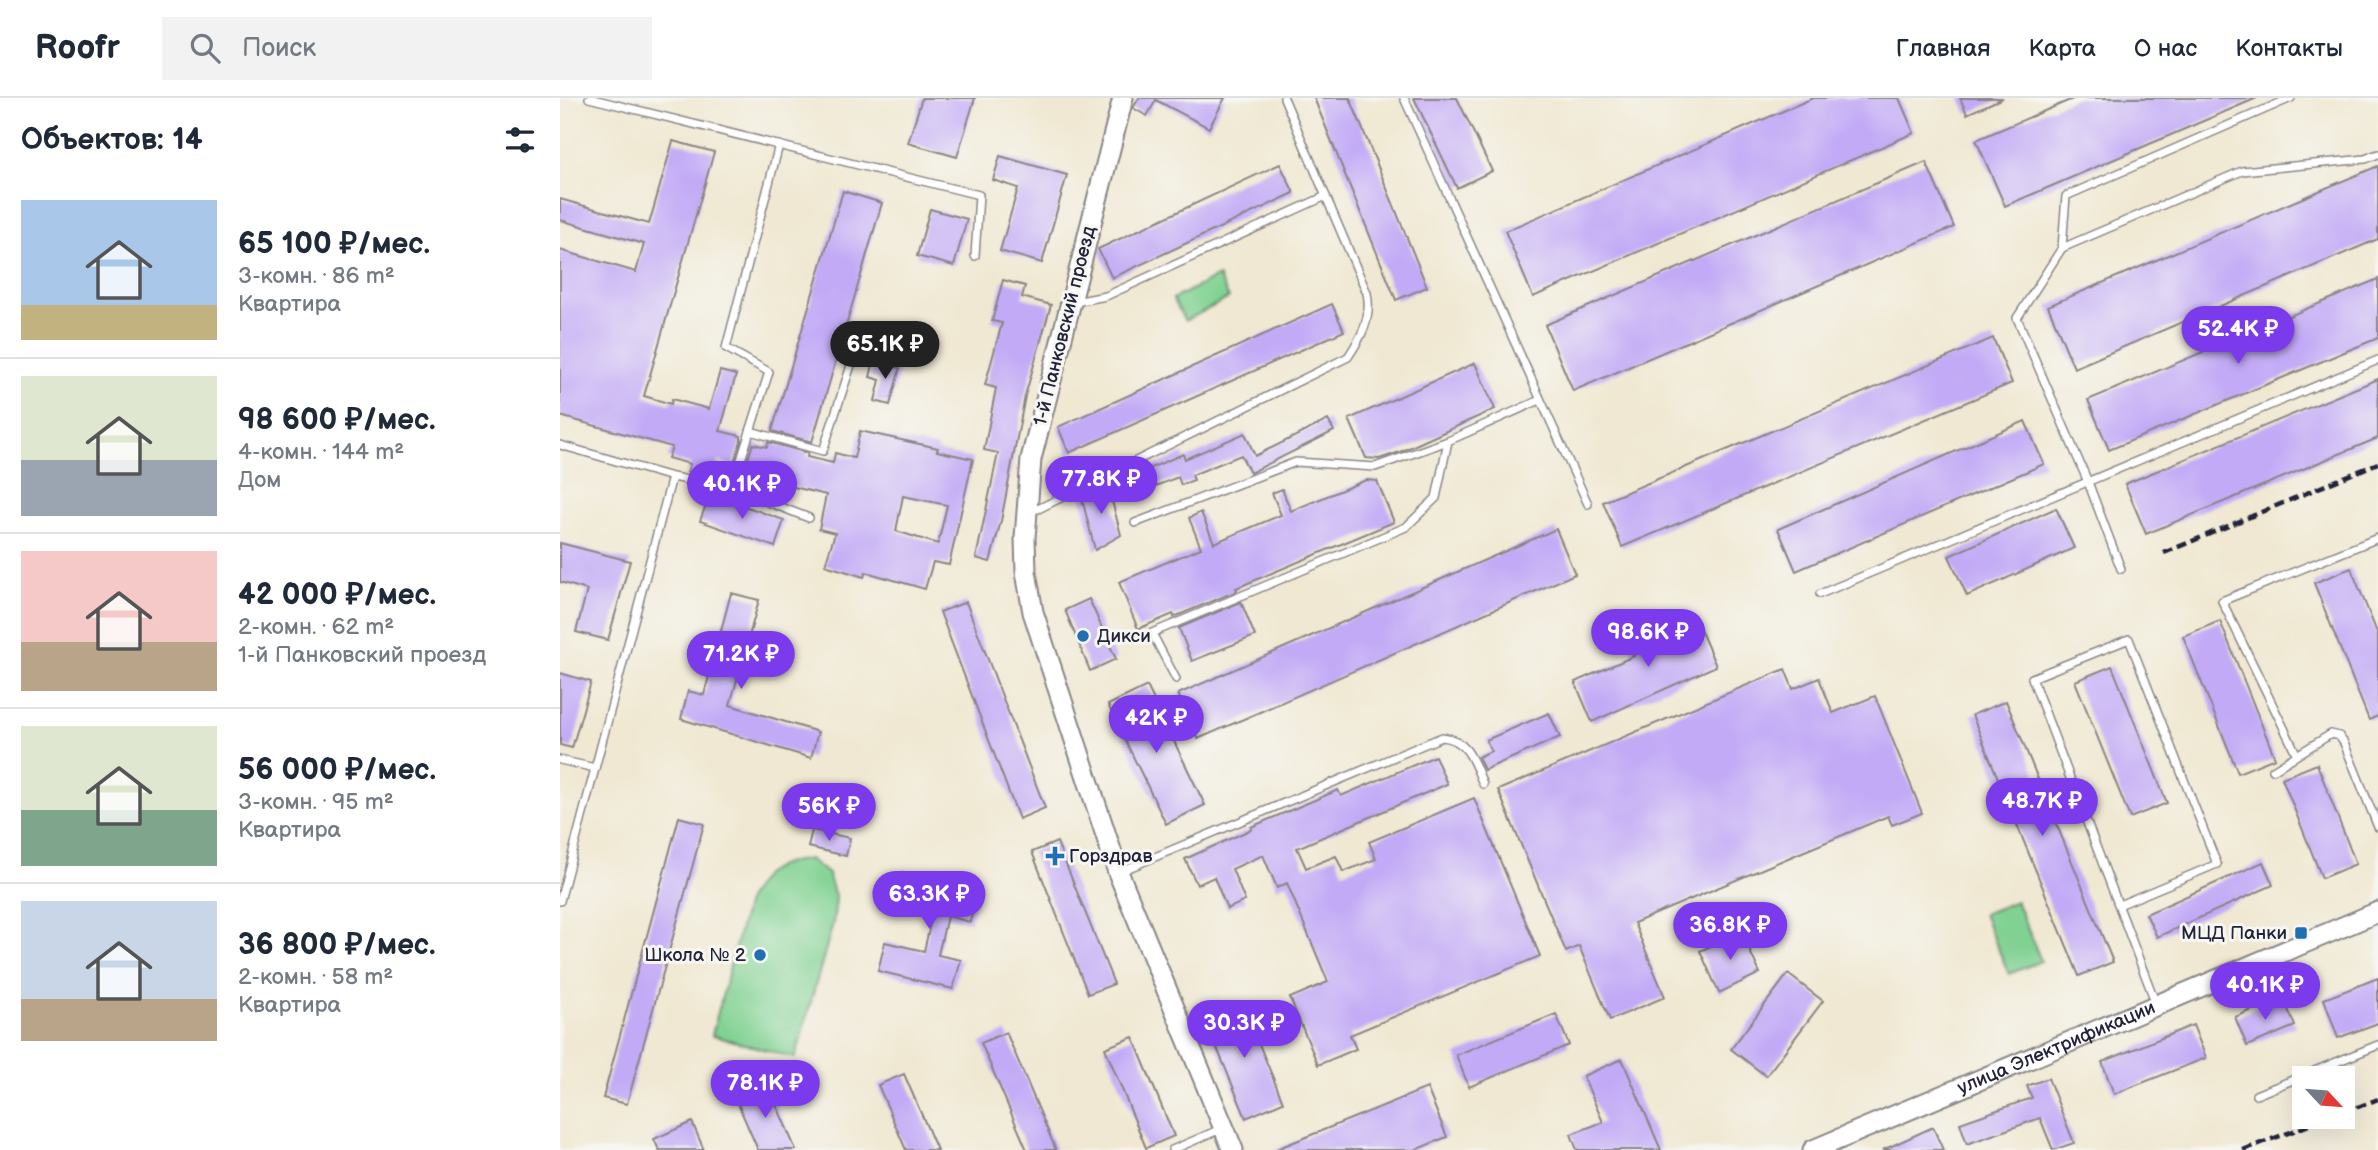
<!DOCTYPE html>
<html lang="ru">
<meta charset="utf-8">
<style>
:root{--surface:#fff;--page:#f2f2f3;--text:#1f2937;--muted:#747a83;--line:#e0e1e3;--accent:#7c3aed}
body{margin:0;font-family:"Balsamiq Sans",sans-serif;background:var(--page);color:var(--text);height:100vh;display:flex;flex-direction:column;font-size:26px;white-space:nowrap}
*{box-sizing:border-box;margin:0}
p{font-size:23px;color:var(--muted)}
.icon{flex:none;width:38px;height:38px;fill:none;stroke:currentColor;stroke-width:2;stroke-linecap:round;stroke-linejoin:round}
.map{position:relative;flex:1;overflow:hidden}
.drawer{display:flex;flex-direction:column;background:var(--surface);width:560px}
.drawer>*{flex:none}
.needle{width:46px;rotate:116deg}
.tools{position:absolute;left:1732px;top:968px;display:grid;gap:14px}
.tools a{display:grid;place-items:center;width:63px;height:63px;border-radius:0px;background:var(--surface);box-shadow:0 7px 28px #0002;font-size:35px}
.price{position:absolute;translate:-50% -60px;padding:0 16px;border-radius:24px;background:var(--accent);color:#fff;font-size:23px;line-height:46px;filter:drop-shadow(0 2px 4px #0008)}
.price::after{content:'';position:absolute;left:50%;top:42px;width:21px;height:16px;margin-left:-10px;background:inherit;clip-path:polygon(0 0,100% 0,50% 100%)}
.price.current{background:#222;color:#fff}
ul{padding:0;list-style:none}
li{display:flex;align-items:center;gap:21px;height:175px;padding:0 21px}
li+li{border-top:2px solid var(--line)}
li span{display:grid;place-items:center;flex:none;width:196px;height:140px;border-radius:0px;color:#555}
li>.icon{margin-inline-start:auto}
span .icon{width:84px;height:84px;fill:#fffc;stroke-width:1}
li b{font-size:30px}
h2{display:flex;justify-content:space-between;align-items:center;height:84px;padding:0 21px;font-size:30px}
header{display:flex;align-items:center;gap:42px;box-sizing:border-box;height:98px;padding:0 35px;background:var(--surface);border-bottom:2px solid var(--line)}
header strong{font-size:33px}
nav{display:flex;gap:38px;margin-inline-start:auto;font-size:24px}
.search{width:490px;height:63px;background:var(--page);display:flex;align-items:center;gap:18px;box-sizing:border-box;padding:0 24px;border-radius:0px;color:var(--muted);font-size:26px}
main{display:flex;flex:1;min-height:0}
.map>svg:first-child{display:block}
</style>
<header>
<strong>Roofr</strong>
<div class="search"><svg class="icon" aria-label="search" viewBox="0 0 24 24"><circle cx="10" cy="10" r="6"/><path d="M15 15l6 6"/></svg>Поиск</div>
<nav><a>Главная</a><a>Карта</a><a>О нас</a><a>Контакты</a></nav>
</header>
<main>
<section class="drawer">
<h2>Объектов: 14<svg class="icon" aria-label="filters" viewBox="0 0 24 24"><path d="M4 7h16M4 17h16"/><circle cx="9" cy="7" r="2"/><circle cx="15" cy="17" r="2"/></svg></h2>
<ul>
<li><span style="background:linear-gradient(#a9c7e8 75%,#c2b280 0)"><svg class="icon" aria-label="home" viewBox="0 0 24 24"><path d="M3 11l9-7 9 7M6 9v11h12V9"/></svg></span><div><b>65 100 ₽/мес.</b><p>3-комн. · 86 m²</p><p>Квартира</p></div></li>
<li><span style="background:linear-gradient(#dfe7d0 60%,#9aa5b1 0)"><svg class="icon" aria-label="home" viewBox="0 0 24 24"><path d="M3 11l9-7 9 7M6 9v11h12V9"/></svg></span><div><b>98 600 ₽/мес.</b><p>4-комн. · 144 m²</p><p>Дом</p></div></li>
<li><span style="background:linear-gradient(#f6c9c9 65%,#b9a48a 0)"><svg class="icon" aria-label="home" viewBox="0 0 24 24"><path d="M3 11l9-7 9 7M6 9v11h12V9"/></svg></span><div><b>42 000 ₽/мес.</b><p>2-комн. · 62 m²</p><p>1-й Панковский проезд</p></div></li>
<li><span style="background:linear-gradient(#dfe7d0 60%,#7fa58c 0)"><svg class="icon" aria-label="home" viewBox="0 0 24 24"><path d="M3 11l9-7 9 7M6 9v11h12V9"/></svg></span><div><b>56 000 ₽/мес.</b><p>3-комн. · 95 m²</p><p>Квартира</p></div></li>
<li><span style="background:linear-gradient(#c9d6e8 70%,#b9a48a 0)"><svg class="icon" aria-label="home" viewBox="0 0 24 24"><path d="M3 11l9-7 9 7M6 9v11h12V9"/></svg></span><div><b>36 800 ₽/мес.</b><p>2-комн. · 58 m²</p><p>Квартира</p></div></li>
</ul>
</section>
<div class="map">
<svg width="1818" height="1052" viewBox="0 0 1818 1052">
<rect width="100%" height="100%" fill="#f6f6f2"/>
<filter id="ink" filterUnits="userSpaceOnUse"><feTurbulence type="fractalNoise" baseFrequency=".0143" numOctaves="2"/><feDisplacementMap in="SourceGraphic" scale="14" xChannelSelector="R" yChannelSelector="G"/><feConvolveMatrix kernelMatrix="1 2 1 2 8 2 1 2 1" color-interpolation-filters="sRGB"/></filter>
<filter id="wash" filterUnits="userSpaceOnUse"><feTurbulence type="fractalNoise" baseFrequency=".00686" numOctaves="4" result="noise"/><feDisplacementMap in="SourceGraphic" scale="28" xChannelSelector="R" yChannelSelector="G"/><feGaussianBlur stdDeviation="1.57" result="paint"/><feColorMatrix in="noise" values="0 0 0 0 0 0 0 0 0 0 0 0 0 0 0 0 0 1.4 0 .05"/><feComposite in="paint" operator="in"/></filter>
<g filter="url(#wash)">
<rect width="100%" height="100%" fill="#f0e8d2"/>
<g fill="#81d292" stroke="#527a66" stroke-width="2">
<path d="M658 178 669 200 625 223 613 201Z"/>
<path d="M249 761 268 776 276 801 273 825 235 960 152 937 188 800 204 777 225 765Z"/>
<path d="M1456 803 1481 863 1449 876 1423 816Z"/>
</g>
<g id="blocks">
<g fill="#c2aaf6" fill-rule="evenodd">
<path d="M362 0H415L397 59 348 45Z"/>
<path d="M579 0H665L649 30 596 2 587 18 573 10Z"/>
<path d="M754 0H790L867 189 836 202Z"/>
<path d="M854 0H897L932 73 897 90Z"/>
<path d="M1253 0H1339L1354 35 973 199 945 133Z"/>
<path d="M1400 0H1443L1407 16Z"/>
<path d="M1515 0H1697L1445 108 1416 42Z"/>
<path d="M113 43 154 54 84 298 111 306 112 301 149 311 160 273 176 277 160 333 181 338V343L173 367 158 363 153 380 127 374 130 366 108 360 112 349 0 318V152L76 174 84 146 0 122V101L89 126Z"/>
<path d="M440 58 507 77 482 165 440 153 458 90 433 82Z"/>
<path d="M1366 64 1394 129 1013 293 985 227Z"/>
<path d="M720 66 734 95 552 180 538 151Z"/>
<path d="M1818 68V141L1514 270 1488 208Z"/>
<path d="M283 93 322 105 252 344 212 333Z"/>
<path d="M370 111 407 121 394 168 357 158Z"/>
<path d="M1818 181V240L1549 352 1528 302Z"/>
<path d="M443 182 465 188 462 199 491 207 465 298 441 423 430 464 416 460 438 355 424 352 436 290 425 287 442 225 432 223Z"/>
<path d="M772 206 784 233 509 355 498 329Z"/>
<path d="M1433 240 1452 285 1062 449 1043 404Z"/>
<path d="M314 263 340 270 330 307 315 303 320 282 310 279Z"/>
<path d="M915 265 935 311 840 354 819 361 806 360 789 321Z"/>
<path d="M1818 281V340L1586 436 1565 386Z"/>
<path d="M768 322 774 333 690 375 681 357 632 377 634 382 621 387 618 379 588 391 581 374 623 356 625 361 685 335 695 358Z"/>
<path d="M1465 323 1484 366 1236 473 1218 431Z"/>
<path d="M300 333 378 350 377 353 413 361 389 467 373 464 365 491 306 474 304 479 265 467 275 435 259 431 266 397 186 377 188 371 185 370 193 346 207 349 208 344 248 355 247 359 273 365 275 355 294 360ZM343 398 387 407 378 446 336 433Z"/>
<path d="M806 382 817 383 834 424 676 490 677 493 614 519 613 516 578 531 559 484 641 450 629 420 641 414 654 445 721 417 712 395 722 391 731 413Z"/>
<path d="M547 384 561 437 535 452 521 397Z"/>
<path d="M150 396 224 422 215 449 140 423Z"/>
<path d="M1496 410 1514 450 1407 498 1389 458Z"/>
<path d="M996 431 1015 476 638 641 618 596Z"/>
<path d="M0 445 70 463 48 542 16 534 27 492 0 484Z"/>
<path d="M1791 470 1818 537V618L1809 622 1754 485Z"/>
<path d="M171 495 199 502 170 607 258 634 251 660 121 621 128 593 144 597Z"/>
<path d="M529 501 556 561 530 573 505 512Z"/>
<path d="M406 504 485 710 459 721 380 514Z"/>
<path d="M681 504 695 538 632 563 619 530Z"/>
<path d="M1134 517 1156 568 1032 624 1015 584 1074 558 1069 547Z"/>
<path d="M1660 523 1715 660 1678 675 1623 538Z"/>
<path d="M1552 568 1607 705 1570 720 1515 583Z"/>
<path d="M1225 571 1233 591 1259 580 1273 615 1315 598 1362 715 1332 727 1328 718 1074 825 1105 899 1050 922 1019 848 1006 854 938 692Z"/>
<path d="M0 575 31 584 12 650 0 647Z"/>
<path d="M587 588 645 707 606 726 548 607Z"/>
<path d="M1446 603 1553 864 1519 878 1412 617Z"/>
<path d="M989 615 1000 639 924 672 918 659 931 653 926 642Z"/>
<path d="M875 658 887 686 737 750 746 770 776 758 783 774 816 761 809 744 914 700 980 858 790 937 796 951 758 967 730 900 768 884 727 785 717 790 703 757 672 771 685 803 667 811 654 779 637 787 625 761 692 731 691 729 778 692 781 698Z"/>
<path d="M1757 666 1796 766 1762 780 1722 680Z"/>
<path d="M119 719 144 726 67 1006 43 1000Z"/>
<path d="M252 732 290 740 286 758 248 749Z"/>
<path d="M497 744 554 886 528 896 472 754Z"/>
<path d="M1703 764 1713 787 1597 839 1586 816Z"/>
<path d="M342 774 418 793 410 824 387 818 378 857 401 862 393 891 318 873 325 844 364 853 373 814 335 805Z"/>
<path d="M1181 834 1200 875 1159 895 1140 853Z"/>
<path d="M1228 876 1263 903 1206 978 1171 951Z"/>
<path d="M1818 880V925L1778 940 1764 901Z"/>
<path d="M1723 899 1735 928 1687 948 1675 919Z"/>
<path d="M682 905 723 1004 686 1020 645 921Z"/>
<path d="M996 916 1009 947 909 989 896 957Z"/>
<path d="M1633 927 1646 960 1554 996 1542 964Z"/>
<path d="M446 934 496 1052H467L421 945Z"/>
<path d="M573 939 614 1038 586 1050 545 950Z"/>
<path d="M1062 961 1101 1052H1017L1011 1036 1043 1024 1023 978Z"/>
<path d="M344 976 377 1052H346L318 987Z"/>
<path d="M1488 980 1514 1045 1493 1052 1480 1020 1407 1046 1400 1025 1472 1000 1467 988Z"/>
<path d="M207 985 236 1052H198L175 999Z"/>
<path d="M867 990 887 1039 855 1052H714Z"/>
<path d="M132 1024 144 1052H99L94 1041Z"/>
<path d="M1373 1029 1383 1052H1323Z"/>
</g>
</g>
</g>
<g filter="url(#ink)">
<use href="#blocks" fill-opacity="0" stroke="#898586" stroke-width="2"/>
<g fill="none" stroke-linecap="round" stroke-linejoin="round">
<defs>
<g id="lane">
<path d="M29 0 419 97 415 158"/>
<path d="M844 0 1028 406"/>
<path d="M1502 150 1682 73 1805 61 1818 56"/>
<path d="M512 202 520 203 546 198 766 98"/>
<path d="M190 333 263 353 295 255"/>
<path d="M0 347 112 379 0 803"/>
<path d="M112 379 172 390 249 420"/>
<path d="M172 390 209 274 166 250 219 47"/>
<path d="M471 410 478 411 788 259C802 238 812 220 807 195L724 0"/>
<path d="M575 425 736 364 815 369 888 343"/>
<path d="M1561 471 1528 384 1457 220 1502 150 1506 98 1731 0"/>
<path d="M1260 496 1818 262"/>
<path d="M616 581 592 535 846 429 876 400 888 343 980 302"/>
<path d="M1737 657 1771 636 1779 638 1784 645 1818 729"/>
<path d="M0 662 35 670"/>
<path d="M1713 672 1737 657 1662 503 1818 440"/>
<path d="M559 774 882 639C908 641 914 665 923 686"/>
<path d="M1559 807 1657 766 1569 541 1472 580 1596 906"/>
<path d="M1696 997 1818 947"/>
<path d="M612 1052 663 1030"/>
</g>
<g id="secondary">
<path d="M563 0 471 361 465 440 466 474 473 514 558 774 673 1052"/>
<path id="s1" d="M1253 1052 1818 814"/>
</g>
</defs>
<use href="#lane" stroke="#898586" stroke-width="10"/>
<use href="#secondary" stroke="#898586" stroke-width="23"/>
<use href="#lane" stroke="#fff" stroke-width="7"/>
<use href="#secondary" stroke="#fff" stroke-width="19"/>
<g stroke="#22223b" stroke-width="4.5" stroke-dasharray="10 5" stroke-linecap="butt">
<path d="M1604 455 1818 365"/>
<path d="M1783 1015 1818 1001"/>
<path d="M1683 1052 1773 1018"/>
</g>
</g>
</g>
<g fill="#1f6fb2" stroke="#f6f6f2" stroke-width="2.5">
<circle cx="523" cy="538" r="7"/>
<path d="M491.5 747.5h7v7h7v7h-7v7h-7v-7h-7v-7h7z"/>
<rect x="1734" y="828" width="14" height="14" rx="3.5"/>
<circle cx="200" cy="857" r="7"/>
</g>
<g text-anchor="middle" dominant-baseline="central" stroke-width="6" stroke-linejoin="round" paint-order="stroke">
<g font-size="19" fill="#22223b" stroke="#f6f6f2">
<text transform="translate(505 228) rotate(-76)">1-й Панковский проезд</text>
<text stroke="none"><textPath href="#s1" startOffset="264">улица Электрификации</textPath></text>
</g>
<g font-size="19" fill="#22223b" stroke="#f6f6f2" text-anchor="start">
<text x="537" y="538">Дикси</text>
<text x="509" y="758">Горздрав</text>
<text x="1727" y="835" text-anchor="end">МЦД Панки</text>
<text x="186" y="857" text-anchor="end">Школа № 2</text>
</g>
</g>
</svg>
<div class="tools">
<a><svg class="needle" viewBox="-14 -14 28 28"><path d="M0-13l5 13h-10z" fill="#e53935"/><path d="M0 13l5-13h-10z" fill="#747a83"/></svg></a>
</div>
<b class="price" style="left:1678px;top:268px">52.4K ₽</b>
<b class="price current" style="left:325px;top:283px">65.1K ₽</b>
<b class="price" style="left:541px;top:418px">77.8K ₽</b>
<b class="price" style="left:182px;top:423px">40.1K ₽</b>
<b class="price" style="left:1088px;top:571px">98.6K ₽</b>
<b class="price" style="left:181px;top:593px">71.2K ₽</b>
<b class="price" style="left:596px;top:657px">42K ₽</b>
<b class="price" style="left:1482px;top:740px">48.7K ₽</b>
<b class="price" style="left:269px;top:745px">56K ₽</b>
<b class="price" style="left:369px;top:833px">63.3K ₽</b>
<b class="price" style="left:1170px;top:864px">36.8K ₽</b>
<b class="price" style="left:1705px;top:924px">40.1K ₽</b>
<b class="price" style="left:684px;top:962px">30.3K ₽</b>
<b class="price" style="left:205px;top:1022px">78.1K ₽</b>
</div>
</main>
